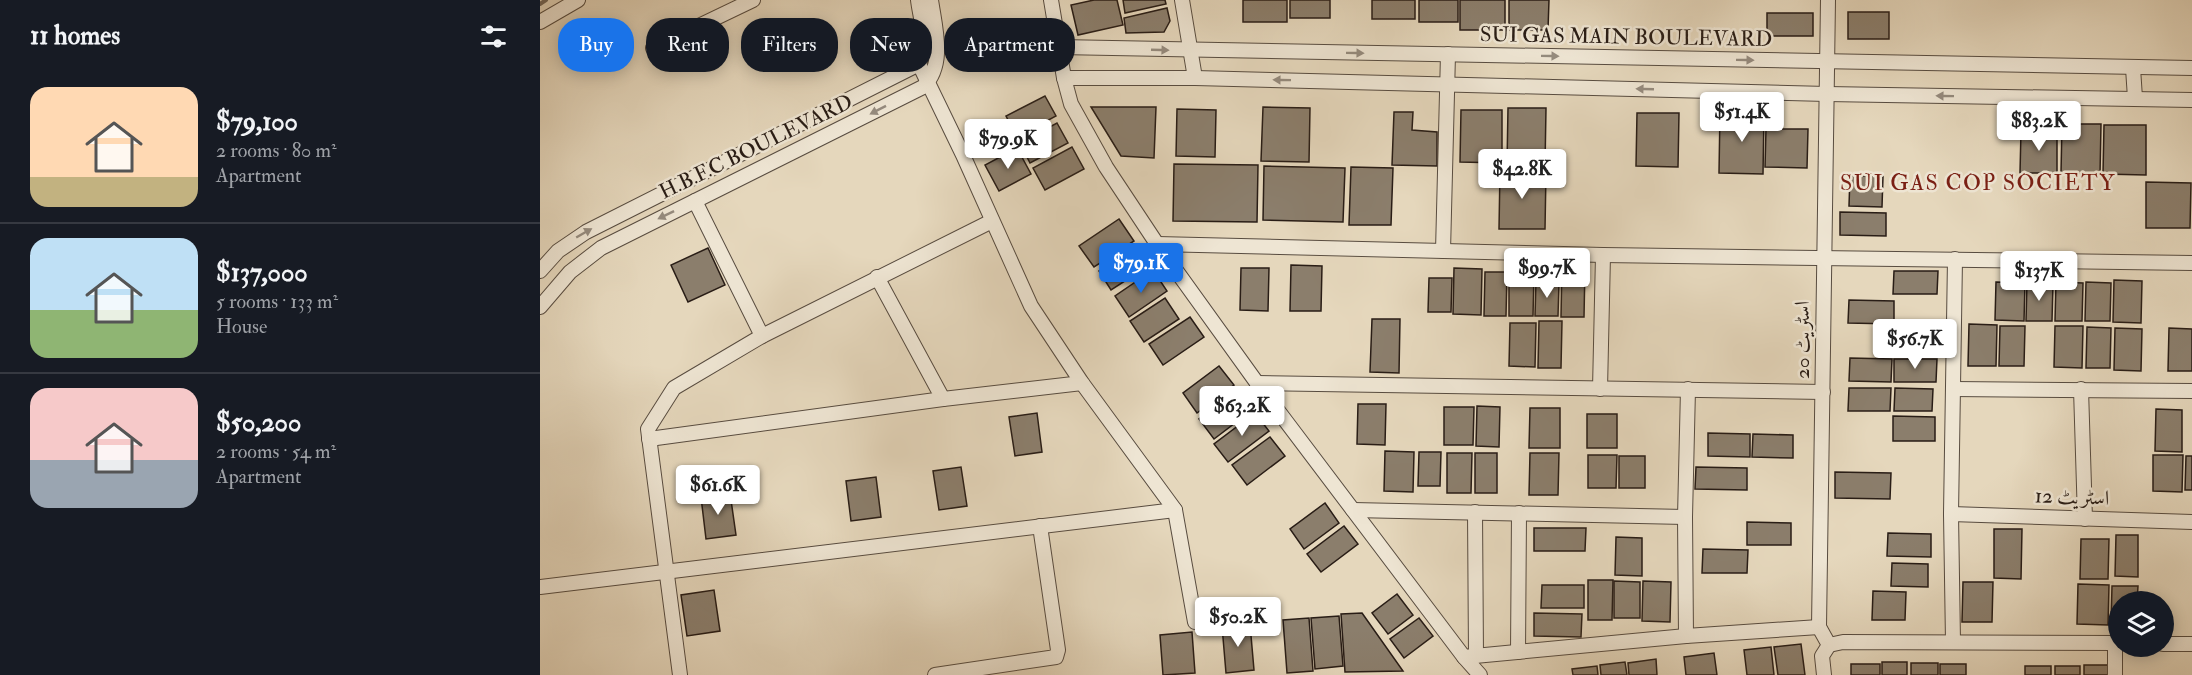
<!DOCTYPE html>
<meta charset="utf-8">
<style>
:root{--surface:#171b24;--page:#242831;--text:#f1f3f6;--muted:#9ea1a6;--line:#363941;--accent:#1a73e8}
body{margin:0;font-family:"IM FELL Double Pica",Amiri,serif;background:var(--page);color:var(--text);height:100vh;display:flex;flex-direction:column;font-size:22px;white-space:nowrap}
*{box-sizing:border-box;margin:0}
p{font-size:20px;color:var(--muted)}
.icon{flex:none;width:33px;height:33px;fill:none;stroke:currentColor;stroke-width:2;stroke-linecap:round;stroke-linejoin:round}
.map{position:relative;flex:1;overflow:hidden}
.details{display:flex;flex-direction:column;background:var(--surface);width:540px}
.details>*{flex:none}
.hud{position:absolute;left:18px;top:18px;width:570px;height:54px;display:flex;gap:12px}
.controls{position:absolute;left:1568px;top:591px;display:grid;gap:12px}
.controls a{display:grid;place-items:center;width:66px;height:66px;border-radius:50%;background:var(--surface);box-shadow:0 3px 15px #0003;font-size:30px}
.price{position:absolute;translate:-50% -51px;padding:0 14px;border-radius:6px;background:#fff;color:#222;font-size:20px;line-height:39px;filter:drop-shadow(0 2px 3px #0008)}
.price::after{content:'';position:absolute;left:50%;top:36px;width:18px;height:14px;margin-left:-9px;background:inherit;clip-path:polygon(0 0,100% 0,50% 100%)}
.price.on{background:var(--accent);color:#fff}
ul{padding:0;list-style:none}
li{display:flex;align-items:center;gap:18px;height:150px;padding:0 30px}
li+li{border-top:2px solid var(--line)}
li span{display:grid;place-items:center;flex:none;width:168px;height:120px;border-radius:18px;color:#555}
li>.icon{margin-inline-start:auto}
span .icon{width:72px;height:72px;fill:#fffc;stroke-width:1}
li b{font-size:26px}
h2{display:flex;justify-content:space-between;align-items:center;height:72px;padding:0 30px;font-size:26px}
.pill{padding:0 21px;border-radius:24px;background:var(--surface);box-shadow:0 3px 15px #0003;font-size:21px;line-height:54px}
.pill.on{background:var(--accent);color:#fff}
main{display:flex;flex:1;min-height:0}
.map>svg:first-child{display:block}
</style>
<main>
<section class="details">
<h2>11 homes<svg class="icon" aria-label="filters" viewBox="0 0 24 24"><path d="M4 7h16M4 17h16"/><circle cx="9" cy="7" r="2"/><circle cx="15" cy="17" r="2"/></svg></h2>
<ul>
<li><span style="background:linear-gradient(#ffd9b3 75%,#c2b280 0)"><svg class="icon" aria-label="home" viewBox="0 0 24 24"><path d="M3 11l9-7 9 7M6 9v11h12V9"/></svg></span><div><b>$79,100</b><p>2 rooms · 80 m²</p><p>Apartment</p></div></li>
<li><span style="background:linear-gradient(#bfe0f5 60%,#8fb573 0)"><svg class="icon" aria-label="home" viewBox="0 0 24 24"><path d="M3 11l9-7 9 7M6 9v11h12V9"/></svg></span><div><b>$137,000</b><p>5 rooms · 133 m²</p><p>House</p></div></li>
<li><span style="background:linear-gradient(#f6c9c9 60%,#9aa5b1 0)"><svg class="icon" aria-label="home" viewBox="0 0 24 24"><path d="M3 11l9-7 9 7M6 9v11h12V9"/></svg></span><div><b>$50,200</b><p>2 rooms · 54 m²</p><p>Apartment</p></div></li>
</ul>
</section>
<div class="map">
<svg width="1652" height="675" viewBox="0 0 1652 675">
<rect width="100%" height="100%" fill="#e5d7bc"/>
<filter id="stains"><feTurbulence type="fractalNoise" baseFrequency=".00333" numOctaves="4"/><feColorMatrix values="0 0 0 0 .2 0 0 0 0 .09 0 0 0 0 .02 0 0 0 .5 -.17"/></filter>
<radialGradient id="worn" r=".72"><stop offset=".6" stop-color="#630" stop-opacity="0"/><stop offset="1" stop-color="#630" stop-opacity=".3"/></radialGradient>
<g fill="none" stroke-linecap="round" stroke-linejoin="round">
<path stroke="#736758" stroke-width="4" d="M0 4 6 0"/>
</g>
<g fill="#8b7e6c" stroke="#291d16" stroke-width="1.5">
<path d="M554 0H577L583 25 538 35 531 5Z"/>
<path d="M583 0H625L626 4 585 13Z"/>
<rect x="703" y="0" width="44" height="22"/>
<rect x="750" y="0" width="40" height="18"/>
<rect x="832" y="0" width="43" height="19"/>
<rect x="879" y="0" width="39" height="22"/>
<rect x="920" y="0" width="45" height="30"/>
<path d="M969 0H1009L1008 30H969Z"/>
<path d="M627 8 630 21 624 32 586 33 584 18Z"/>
<rect x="1308" y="12" width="41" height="27"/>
<rect x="1227" y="13" width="46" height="23"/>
<path d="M505 96 516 116 477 137 466 116Z"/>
<path d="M551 107H616L614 158 581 156Z"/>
<path d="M723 107 770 108 769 162 721 161Z"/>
<path d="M968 108H1006L1005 166 967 165Z"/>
<path d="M637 109 676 110 675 157 636 156Z"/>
<path d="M921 110H962V163L920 162Z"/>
<path d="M854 112H873L872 130 897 132V166L852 165Z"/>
<path d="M1180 112 1224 113 1223 174 1179 173Z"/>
<path d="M1097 113H1139L1138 167 1096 166Z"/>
<path d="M517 123 528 143 490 163 480 143Z"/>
<path d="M1522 124H1561L1560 174 1521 173Z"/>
<path d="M1564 125H1606V175L1563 174Z"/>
<path d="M1226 129H1268L1267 168 1225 167Z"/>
<path d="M1481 131H1517V173H1480Z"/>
<path d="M532 147 544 169 505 190 493 168Z"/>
<path d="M477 148 491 174 459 191 445 165Z"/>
<path d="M634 164 718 165 717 222 633 221Z"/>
<path d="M724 166 805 168 803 222 723 220Z"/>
<path d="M811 167 853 168 851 225H809Z"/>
<path d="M960 171 1006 172 1005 229H959Z"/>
<path d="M1310 176H1343L1342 207 1309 206Z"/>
<path d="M1606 182 1651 183 1650 228H1606Z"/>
<path d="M1300 212 1346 213V236L1300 235Z"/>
<path d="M579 219 594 241 554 267 539 246Z"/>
<path d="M168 248 185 285 148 302 131 265Z"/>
<path d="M589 251 602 270 571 290 559 271Z"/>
<path d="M751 265 782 266 781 311H750Z"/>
<path d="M1022 265 1045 266 1044 317H1021Z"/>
<path d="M701 268H729L728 311 700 310Z"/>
<path d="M914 268 942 269 941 315 913 314Z"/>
<path d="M613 270 627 291 589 317 575 296Z"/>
<path d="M1354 271H1398L1397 294H1353Z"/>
<path d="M945 272H967L966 316H944Z"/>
<path d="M969 272 994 273 993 316H969Z"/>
<path d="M889 278H912L911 312H888Z"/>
<path d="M1574 280 1602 281 1601 323 1573 322Z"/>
<path d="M996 281 1019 282 1018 316H995Z"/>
<path d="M1456 282 1485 283 1484 321 1455 320Z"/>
<path d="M1487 282 1513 283 1512 321H1486Z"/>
<path d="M1516 282 1543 283 1542 321H1515Z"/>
<path d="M1546 282 1571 283 1570 321H1545Z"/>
<path d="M625 298 639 319 604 342 590 321Z"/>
<path d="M1309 300 1354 301V324L1308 323Z"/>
<path d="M650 317 664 337 623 365 609 344Z"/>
<path d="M832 319H860L859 373 830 372Z"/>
<path d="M999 321H1022L1021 368H998Z"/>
<path d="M970 323H996L995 367 969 366Z"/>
<path d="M1429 324 1457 325 1456 366H1428Z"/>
<path d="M1460 326H1485L1484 366H1459Z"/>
<path d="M1515 326H1543L1542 368 1514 367Z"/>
<path d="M1547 327 1571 328 1570 368H1546Z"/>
<path d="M1575 328 1602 329 1601 371 1574 370Z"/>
<path d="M1629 328 1652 329V371H1628Z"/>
<path d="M1310 358 1352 359 1351 382 1309 381Z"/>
<path d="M1354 359H1397L1396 382H1354Z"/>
<path d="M679 366 694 385 657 413 643 393Z"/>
<path d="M1309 388H1351L1350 411H1308Z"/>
<path d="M1355 388 1393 389 1392 411H1354Z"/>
<path d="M697 390 712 410 674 439 659 419Z"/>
<path d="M818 404H846L845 445 817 444Z"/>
<path d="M937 406 960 407 959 447 936 446Z"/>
<path d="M904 407H934L933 445H904Z"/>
<path d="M990 408H1020V448H989Z"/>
<path d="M1616 409 1642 410V452L1615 451Z"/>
<path d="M497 413 502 452 475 456 469 417Z"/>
<path d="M715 413 729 431 688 462 674 444Z"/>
<rect x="1047" y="414" width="30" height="34"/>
<path d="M1353 416 1395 417V441H1353Z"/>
<path d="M1168 433 1210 434V457L1168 456Z"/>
<path d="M1213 434 1253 435V458L1212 457Z"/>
<path d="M730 437 745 456 707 485 692 465Z"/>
<path d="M845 451 874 452 873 492 844 491Z"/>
<path d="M879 452H901L900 486H878Z"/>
<path d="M907 453H932L931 493H907Z"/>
<rect x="935" y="453" width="22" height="40"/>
<path d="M990 453H1019L1018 495H989Z"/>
<path d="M1048 455H1077L1076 488H1048Z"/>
<path d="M1613 455H1643L1642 492 1613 491Z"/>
<rect x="1079" y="456" width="26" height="32"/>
<path d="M1646 456H1652V490H1645Z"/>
<path d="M421 467 427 506 399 510 393 471Z"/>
<path d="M1156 467 1207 468V490L1155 489Z"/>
<path d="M1295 472 1351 473 1350 499 1295 498Z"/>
<path d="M336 477 341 517 311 521 306 481Z"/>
<path d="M190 493 196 535 166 539 161 497Z"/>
<path d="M785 503 799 523 764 549 750 529Z"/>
<path d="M1207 522 1251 523V545H1207Z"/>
<path d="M804 526 818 544 781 572 767 554Z"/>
<path d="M994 528H1046L1045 551H994Z"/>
<path d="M1454 529H1482L1481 579 1454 578Z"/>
<path d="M1348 533 1391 534V557L1347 556Z"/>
<path d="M1576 535H1598V577L1575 576Z"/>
<path d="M1076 537 1102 538V576L1075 575Z"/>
<path d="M1541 539H1569L1568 579H1540Z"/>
<path d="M1163 549 1208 550 1207 573H1162Z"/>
<path d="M1352 563 1388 564V587L1351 586Z"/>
<path d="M1048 580H1073L1072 620H1048Z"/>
<path d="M1074 581 1100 582V618H1074Z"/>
<path d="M1103 581 1131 582 1130 622 1102 621Z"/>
<path d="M1423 582H1453L1452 622H1422Z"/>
<path d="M1538 584 1569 585 1568 625 1537 624Z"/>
<path d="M1002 585H1044V608H1001Z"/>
<path d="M1572 586H1598L1597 602H1578V624H1571Z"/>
<path d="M174 590 180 631 147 636 141 595Z"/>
<path d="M1333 591 1366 592 1365 620H1332Z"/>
<path d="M857 594 873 615 848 634 832 613Z"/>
<path d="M822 613 863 671 805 672 801 614Z"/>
<path d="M994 613 1042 614 1041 637 994 636Z"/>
<path d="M799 616 803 666 775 669 771 618Z"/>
<path d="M769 618 773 671 747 673 743 620Z"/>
<path d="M879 618 893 636 864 658 850 639Z"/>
<path d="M710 624 714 670 686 673 682 626Z"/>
<path d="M652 632 655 673 623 675 620 635Z"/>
<path d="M1261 644 1265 675H1238L1234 647Z"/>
<path d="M1231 647 1234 675H1207L1204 650Z"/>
<path d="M1174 653 1177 675H1146L1144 657Z"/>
<path d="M1116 659 1117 675H1089L1088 663Z"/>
<path d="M1085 662 1087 675H1061L1060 665Z"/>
<rect x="1342" y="662" width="25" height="13"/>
<rect x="1371" y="663" width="27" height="12"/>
<rect x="1311" y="664" width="29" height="11"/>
<rect x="1400" y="664" width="26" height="11"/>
<rect x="1544" y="665" width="24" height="10"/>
<path d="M1057 666 1058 675H1033L1032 669Z"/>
<rect x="1485" y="666" width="26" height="9"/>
<rect x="1515" y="666" width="25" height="9"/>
</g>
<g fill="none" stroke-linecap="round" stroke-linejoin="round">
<defs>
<g id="minor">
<path d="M511 0 524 78 531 104 566 167 617 244 717 383 924 657 940 675"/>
<path d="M642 0 655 78"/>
<path d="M0 22 38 0"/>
<path d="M519 47 1652 68"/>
<path d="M113 48 213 0"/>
<path d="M379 64 423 155 491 306 542 383 635 510 655 622"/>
<path d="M1593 68 1595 98"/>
<path d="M524 78H655L1287 94 1652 100"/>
<path d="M155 201 222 336"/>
<path d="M617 244 1063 255 1652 263"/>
<path d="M903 251 908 54"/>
<path d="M0 271 18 251 46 232 375 66C392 53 380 19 378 0"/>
<path d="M337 277 403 399"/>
<path d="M0 307 30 272 61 248 383 87C406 65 395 28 391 0"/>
<path d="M717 383 1283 392"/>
<path d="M1060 389 1063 255"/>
<path d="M1413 389 1652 391"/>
<path d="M1541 389 1545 519"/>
<path d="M109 439 403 399 542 383"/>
<path d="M813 510 1145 517"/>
<path d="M935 512 936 656"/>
<path d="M1411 514 1652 522"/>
<path d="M0 587 635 510"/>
<path d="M1146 636 1145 517 1148 389"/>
<path d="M1413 642 1411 514 1415 259"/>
<path d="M1623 644H1652"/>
<path d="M1289 645 1303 642 1578 643"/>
<path d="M978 652 979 513"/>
<path d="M924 657 1146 636 1279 627"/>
<path d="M140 675 108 429 134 388 222 336 452 221"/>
<path d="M395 675 516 657 518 650 500 526"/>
<path d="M1284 675 1282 656 1289 645 1279 627 1288 0"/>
<path d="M1575 675V643"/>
</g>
</defs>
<use href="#minor" stroke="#584c40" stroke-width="16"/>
<use href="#minor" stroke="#eee5d3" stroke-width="14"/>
</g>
<defs><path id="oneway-solid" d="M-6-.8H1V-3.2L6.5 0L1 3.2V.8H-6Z" transform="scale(1.5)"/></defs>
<g fill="#958b7e">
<use href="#oneway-solid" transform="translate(620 50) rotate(2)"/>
<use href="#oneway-solid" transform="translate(815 53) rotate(1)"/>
<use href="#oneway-solid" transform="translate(1010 56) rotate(1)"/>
<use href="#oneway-solid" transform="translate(1205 60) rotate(1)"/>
<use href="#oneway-solid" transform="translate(742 80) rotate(-179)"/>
<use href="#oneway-solid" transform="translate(1105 89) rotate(-178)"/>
<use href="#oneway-solid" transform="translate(1405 96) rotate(-179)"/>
<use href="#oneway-solid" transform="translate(338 110) rotate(153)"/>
<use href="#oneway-solid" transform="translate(126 215) rotate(154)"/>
<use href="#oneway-solid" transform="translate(44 233) rotate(-30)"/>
</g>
<g text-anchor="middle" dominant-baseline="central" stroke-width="5" stroke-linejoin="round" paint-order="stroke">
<g font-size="21" fill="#291d16" stroke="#eee5d3">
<text transform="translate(1086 37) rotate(1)">SUI GAS MAIN BOULEVARD</text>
<text transform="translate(216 147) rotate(-26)">H.B.F.C BOULEVARD</text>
<text transform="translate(1262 340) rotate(-90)">اسٹریٹ 20</text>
<text transform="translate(1532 497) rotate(2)">اسٹریٹ 12</text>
</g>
<g font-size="22" letter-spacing="1.5" fill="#7a1f14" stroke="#eee5d3">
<text x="1438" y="183">SUI GAS COP SOCIETY</text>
</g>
</g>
<rect width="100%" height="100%" filter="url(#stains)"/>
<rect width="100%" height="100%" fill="url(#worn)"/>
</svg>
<div class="controls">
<a><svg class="icon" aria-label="layers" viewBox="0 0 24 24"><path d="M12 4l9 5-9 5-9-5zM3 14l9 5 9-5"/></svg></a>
</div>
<b class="price" style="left:1202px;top:143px">$51.4K</b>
<b class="price" style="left:1499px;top:152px">$83.2K</b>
<b class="price" style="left:468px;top:170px">$79.9K</b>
<b class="price" style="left:982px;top:200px">$42.8K</b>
<b class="price on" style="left:601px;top:294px">$79.1K</b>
<b class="price" style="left:1007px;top:299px">$99.7K</b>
<b class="price" style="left:1499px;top:302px">$137K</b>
<b class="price" style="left:1375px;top:370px">$56.7K</b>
<b class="price" style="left:702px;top:437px">$63.2K</b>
<b class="price" style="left:178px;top:516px">$61.6K</b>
<b class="price" style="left:698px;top:648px">$50.2K</b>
<div class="hud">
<a class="pill on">Buy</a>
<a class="pill">Rent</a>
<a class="pill">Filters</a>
<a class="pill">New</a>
<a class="pill">Apartment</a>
</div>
</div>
</main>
